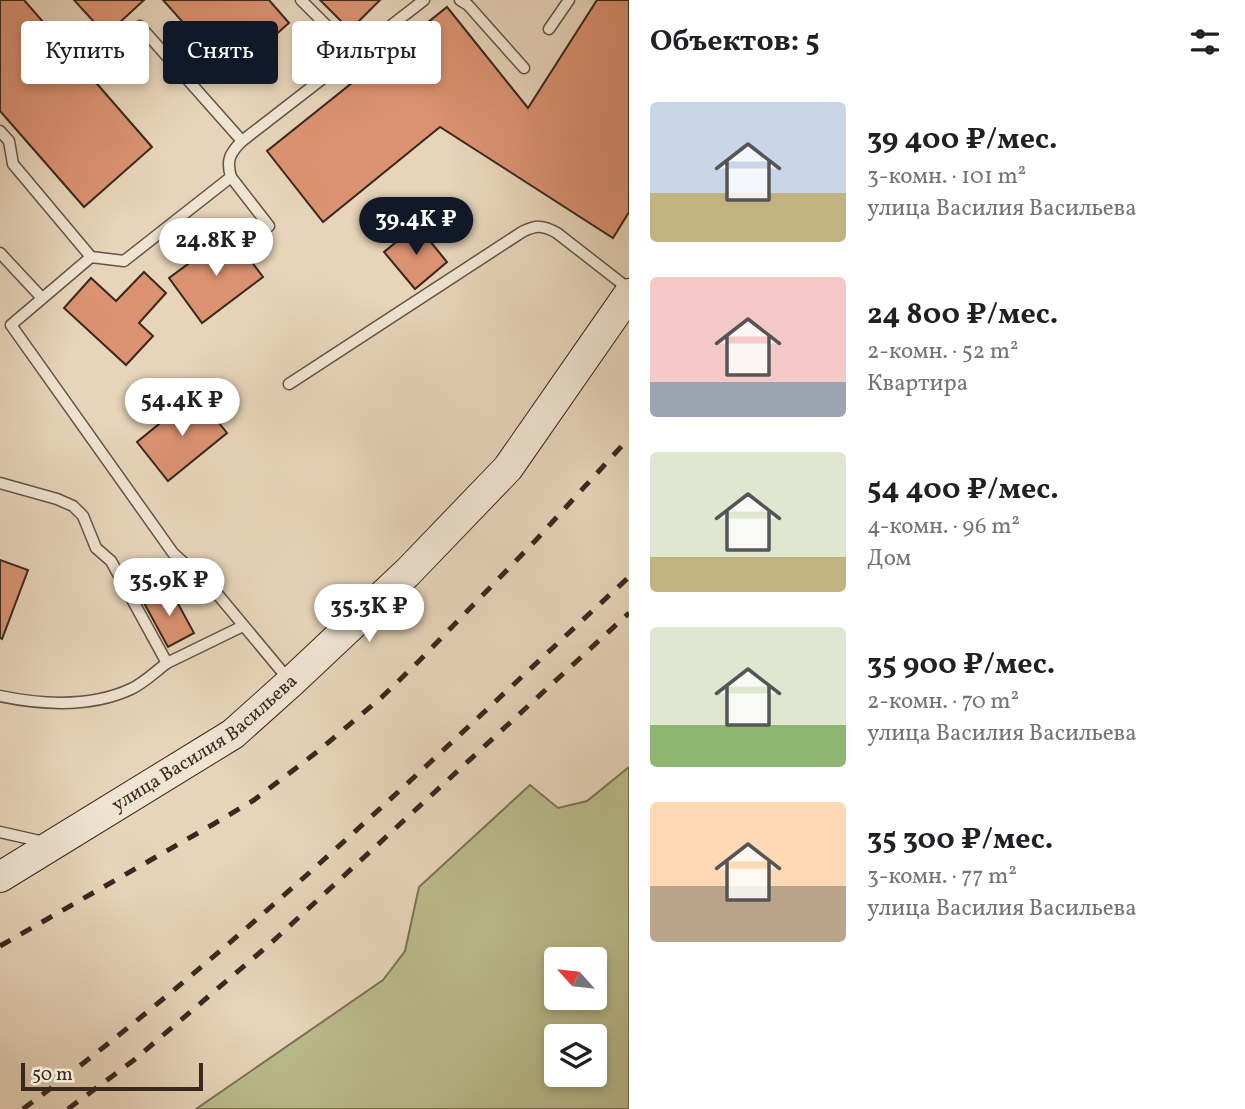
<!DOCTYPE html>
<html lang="ru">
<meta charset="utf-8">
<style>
:root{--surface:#fff;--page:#f2f2f2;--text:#202124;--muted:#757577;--accent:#111827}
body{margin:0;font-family:Vollkorn,serif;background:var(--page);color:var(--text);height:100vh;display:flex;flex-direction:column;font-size:26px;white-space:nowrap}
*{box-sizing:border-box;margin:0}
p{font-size:23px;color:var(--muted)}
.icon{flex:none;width:38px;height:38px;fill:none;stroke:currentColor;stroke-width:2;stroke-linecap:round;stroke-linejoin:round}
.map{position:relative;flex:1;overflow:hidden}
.side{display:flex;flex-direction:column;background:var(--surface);width:616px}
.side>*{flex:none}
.top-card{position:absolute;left:21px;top:21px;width:502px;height:63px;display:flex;gap:14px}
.needle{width:46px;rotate:297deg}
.controls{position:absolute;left:544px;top:947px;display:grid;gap:14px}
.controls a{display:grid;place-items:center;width:63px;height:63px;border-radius:7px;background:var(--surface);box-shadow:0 4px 10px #0003;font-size:35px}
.scale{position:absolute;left:21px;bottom:18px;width:182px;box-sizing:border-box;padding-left:7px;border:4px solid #39281e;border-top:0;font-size:19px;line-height:24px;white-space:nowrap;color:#39281e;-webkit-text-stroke:5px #efe3d2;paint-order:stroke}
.price{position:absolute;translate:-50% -60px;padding:0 16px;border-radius:24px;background:#fff;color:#222;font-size:23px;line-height:46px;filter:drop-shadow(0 2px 4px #0008)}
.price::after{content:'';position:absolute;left:50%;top:42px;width:21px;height:16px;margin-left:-10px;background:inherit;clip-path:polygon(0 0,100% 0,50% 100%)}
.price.on{background:var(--accent);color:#fff}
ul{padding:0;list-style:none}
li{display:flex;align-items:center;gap:21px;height:175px;padding:0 21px}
li span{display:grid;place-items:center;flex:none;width:196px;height:140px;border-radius:7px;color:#555}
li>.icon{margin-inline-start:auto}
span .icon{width:84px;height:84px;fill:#fffc;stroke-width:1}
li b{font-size:30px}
h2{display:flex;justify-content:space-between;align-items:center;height:84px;padding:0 21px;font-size:30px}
.chip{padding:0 24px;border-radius:7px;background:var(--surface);box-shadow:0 4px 10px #0003;font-size:24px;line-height:63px}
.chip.on{background:var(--accent);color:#fff}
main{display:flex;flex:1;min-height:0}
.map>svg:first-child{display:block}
</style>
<main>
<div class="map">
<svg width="629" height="1109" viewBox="0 0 629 1109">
<rect width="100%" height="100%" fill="#e7d4b9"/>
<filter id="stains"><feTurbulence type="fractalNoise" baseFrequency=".00286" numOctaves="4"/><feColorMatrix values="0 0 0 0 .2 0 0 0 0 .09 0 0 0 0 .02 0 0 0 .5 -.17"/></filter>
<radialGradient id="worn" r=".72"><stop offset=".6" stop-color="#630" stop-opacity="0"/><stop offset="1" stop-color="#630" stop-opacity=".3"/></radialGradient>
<path fill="#babb8b" stroke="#7a7254" stroke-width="2" fill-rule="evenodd" d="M629 767V1109H196L383 980 405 951 419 887 530 785 558 808 587 801ZM556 959H595V998H556ZM556 1036H595V1074H556Z"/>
<g fill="#db9271" stroke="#39281e" stroke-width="2">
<path d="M0 0H24L152 147 84 207 0 111Z"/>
<path d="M74 0H144L106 35Z"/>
<path d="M163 0H269L289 23 230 75Z"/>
<path d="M320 0H380L350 30Z"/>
<path d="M597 0H629V212L613 238 440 127 323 222 267 151 447 7 528 108Z"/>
<path d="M417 225 447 262 415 289 384 252Z"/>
<path d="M230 233 263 277 202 323 169 278Z"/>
<path d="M144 272 166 293 139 323 153 336 126 365 64 308 91 278 116 301Z"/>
<path d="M196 394 227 433 168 481 137 442Z"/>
<path d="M0 560 28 570 2 639 0 638Z"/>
<path d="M170 589 194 633 168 647 144 603Z"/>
</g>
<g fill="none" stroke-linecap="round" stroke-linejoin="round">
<defs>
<g id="service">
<path d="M301 0 355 54"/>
<path d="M460 0 468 5 524 68"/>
<path d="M140 26 242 141"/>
<path d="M549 29 569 0"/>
<path d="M0 131 9 141 13 164 91 257"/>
<path d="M231 177 269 226"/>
<path d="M0 253 42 298"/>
<path d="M289 384 522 232C536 225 543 225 557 233L629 289"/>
<path d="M0 483 57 499 73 506 83 516 96 548 111 561 167 663 243 626"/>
<path d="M289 680 214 590 173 553 11 325 91 257 124 261 231 177C226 160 230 153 242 141L424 0"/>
<path d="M0 696C43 705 90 708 131 689 144 683 156 671 167 663"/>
<path d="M0 832 44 842"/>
</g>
<g id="secondary">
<path id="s1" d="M0 877 233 734 291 682 408 572 508 468 629 294"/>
</g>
</defs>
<use href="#service" stroke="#645345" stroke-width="13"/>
<use href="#secondary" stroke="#39281e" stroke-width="32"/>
<use href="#service" stroke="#efe3d2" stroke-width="10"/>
<use href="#secondary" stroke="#efe3d2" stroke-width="30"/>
<g stroke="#39281e" stroke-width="5" stroke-dasharray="12 12" stroke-linecap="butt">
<path d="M0 946 212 825 254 800 317 752 382 697 418 662 536 540 629 438"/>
<path d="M23 1109C239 949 432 759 629 577"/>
<path d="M68 1109 134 1060 271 943 629 613"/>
</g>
</g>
<g text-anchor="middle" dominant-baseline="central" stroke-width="7" stroke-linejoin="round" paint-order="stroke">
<g font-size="19" fill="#39281e" stroke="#efe3d2">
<text stroke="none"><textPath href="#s1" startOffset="245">улица Василия Васильева</textPath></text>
</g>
</g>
<rect width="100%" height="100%" filter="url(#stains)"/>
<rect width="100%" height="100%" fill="url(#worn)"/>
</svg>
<div class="controls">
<a><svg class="needle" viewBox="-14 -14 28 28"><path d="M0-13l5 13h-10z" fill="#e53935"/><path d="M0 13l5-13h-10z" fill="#757577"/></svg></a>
<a><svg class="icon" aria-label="layers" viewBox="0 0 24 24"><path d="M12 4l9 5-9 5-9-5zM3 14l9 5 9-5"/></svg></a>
</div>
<div class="scale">50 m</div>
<b class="price on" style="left:416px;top:257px">39.4K ₽</b>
<b class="price" style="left:216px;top:278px">24.8K ₽</b>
<b class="price" style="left:182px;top:438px">54.4K ₽</b>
<b class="price" style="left:169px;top:618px">35.9K ₽</b>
<b class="price" style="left:369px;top:644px">35.3K ₽</b>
<div class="top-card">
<a class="chip">Купить</a>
<a class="chip on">Снять</a>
<a class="chip">Фильтры</a>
</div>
</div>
<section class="side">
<h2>Объектов: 5<svg class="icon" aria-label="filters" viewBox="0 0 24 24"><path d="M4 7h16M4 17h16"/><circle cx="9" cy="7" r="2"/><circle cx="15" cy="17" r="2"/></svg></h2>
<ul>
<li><span style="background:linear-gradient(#c9d6e8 65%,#c2b280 0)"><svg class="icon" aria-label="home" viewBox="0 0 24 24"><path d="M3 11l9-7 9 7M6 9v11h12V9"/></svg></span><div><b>39 400 ₽/мес.</b><p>3-комн. · 101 m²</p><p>улица Василия Васильева</p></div></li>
<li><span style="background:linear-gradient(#f6c9c9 75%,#9aa5b1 0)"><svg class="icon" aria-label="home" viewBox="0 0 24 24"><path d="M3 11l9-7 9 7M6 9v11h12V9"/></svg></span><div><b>24 800 ₽/мес.</b><p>2-комн. · 52 m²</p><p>Квартира</p></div></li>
<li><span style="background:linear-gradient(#dfe7d0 75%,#c2b280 0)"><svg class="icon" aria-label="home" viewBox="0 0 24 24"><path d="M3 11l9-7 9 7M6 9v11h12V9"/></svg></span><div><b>54 400 ₽/мес.</b><p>4-комн. · 96 m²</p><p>Дом</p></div></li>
<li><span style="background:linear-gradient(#dfe7d0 70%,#8fb573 0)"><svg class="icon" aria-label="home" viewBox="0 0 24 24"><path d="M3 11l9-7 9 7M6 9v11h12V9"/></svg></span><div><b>35 900 ₽/мес.</b><p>2-комн. · 70 m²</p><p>улица Василия Васильева</p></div></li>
<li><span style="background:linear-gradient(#ffd9b3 60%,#b9a48a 0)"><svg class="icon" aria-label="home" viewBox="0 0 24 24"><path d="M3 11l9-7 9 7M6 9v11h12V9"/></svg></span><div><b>35 300 ₽/мес.</b><p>3-комн. · 77 m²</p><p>улица Василия Васильева</p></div></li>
</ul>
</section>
</main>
